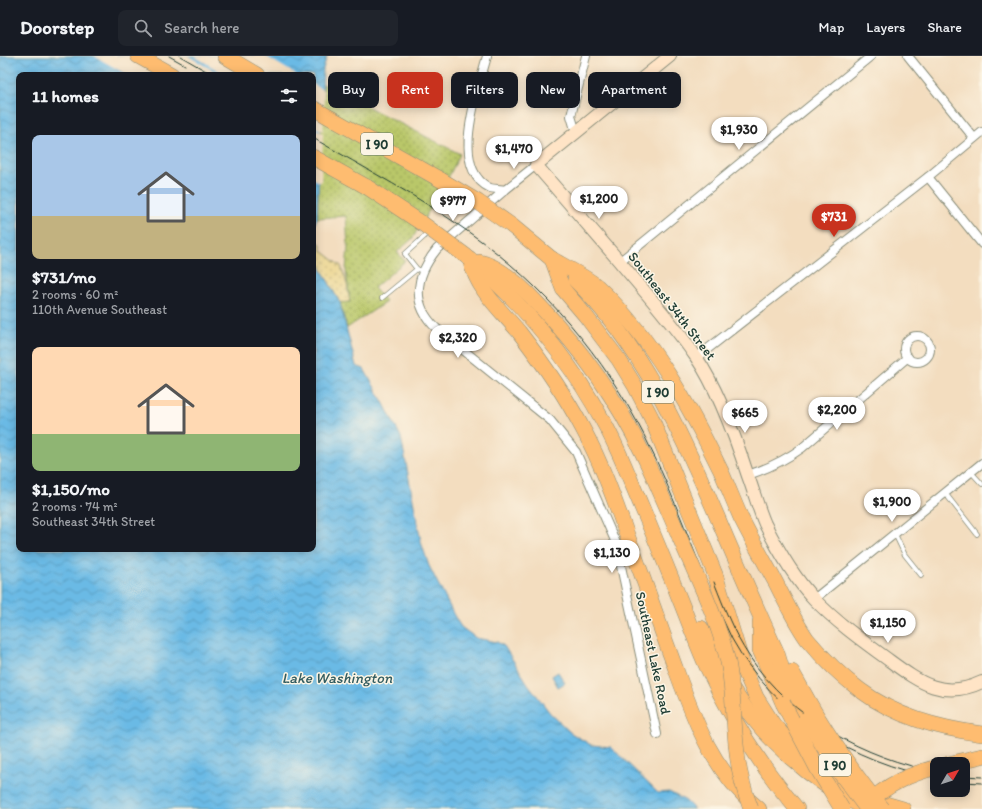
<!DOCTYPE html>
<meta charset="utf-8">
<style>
:root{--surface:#171b24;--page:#20242c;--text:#f1f3f6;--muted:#9ea1a6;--line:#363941;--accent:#c8321e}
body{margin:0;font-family:Itim,sans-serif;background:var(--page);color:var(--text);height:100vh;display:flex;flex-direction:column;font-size:15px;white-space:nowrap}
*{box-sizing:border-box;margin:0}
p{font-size:13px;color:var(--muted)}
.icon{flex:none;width:22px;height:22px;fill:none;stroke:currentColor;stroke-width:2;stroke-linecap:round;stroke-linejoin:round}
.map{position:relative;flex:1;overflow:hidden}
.details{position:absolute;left:16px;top:16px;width:300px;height:480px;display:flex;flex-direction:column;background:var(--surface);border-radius:8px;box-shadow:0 2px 10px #0003}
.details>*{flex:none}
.banner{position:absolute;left:328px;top:16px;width:380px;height:36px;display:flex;gap:8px}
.needle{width:26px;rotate:51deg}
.tools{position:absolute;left:930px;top:701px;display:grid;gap:8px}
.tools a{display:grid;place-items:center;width:40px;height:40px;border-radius:8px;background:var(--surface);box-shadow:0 2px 10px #0003;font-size:20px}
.price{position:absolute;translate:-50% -34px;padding:0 9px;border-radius:14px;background:#fff;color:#222;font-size:13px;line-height:26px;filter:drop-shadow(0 1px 2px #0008)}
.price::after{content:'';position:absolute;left:50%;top:24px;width:12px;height:9px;margin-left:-6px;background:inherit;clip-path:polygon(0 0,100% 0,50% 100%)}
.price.selected{background:var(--accent);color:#fff}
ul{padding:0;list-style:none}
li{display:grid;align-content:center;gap:8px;height:212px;padding:0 16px}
li span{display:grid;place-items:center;height:124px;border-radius:8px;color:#555}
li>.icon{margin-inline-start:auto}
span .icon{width:72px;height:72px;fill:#fffc;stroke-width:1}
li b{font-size:17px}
h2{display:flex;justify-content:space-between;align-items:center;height:48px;padding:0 16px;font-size:17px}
.chip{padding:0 14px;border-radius:8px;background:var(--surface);box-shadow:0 2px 10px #0003;font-size:14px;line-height:36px}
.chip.selected{background:var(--accent);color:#fff}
header{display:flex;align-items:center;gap:24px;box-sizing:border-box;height:56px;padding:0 20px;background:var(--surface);border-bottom:1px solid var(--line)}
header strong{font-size:19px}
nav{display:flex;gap:22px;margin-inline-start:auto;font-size:14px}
.search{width:280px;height:36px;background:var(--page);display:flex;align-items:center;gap:10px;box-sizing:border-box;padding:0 14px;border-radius:8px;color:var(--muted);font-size:15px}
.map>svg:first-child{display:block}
</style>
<header>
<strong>Doorstep</strong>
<div class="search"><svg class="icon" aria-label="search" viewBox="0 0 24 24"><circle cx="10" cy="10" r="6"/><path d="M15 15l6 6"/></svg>Search here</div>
<nav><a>Map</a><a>Layers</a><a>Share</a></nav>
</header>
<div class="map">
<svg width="982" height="753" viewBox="0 0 982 753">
<defs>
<pattern id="sand-dots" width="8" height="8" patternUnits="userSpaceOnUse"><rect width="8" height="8" fill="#eeda9e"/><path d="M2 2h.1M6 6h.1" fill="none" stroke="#ccbc89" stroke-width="1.8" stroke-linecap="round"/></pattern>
<pattern id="park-dots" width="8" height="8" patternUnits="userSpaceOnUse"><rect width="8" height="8" fill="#b9c769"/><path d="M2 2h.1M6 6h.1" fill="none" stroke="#96a357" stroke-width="1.8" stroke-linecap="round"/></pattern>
<pattern id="water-waves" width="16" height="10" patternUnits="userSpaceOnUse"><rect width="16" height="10" fill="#6abae5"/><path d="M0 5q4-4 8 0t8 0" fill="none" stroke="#5798ba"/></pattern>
</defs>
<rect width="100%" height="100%" fill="#fcf5e5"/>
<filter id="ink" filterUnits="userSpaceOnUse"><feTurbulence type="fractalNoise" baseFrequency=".025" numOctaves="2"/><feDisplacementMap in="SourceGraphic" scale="8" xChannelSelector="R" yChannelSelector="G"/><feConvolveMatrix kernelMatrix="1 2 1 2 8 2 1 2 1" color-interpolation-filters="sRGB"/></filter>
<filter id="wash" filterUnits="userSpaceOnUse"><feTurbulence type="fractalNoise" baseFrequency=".012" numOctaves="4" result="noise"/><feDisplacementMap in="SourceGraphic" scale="16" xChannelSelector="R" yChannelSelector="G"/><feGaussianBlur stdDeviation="0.9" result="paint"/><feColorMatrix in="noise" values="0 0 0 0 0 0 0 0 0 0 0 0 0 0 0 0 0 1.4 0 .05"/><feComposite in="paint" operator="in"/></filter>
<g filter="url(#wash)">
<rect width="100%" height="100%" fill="#f3ddbf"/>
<path fill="url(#sand-dots)" stroke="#868c69" d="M313 187H320L322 195 341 210 347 228 350 246 340 247 313 198Z"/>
<path fill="url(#park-dots)" stroke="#6c824e" d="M323 28 460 98 445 128 412 183 397 196 405 205 374 232 386 246 347 272 340 247 350 246 346 214 348 191 346 160 317 162Z"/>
<g fill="url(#water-waves)" stroke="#447c8c">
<path d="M0 0H327L323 13 317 162 313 173V19H19V493H313V198L340 247 356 310 364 313 383 346 401 381 421 486 429 510 456 563 461 571 476 582 497 586 504 590 528 628 550 657 571 677 591 689 611 691 658 737 669 736 686 745 694 753H0Z"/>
<path d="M558 616 565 627 558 631 552 620Z"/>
</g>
<g fill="#f3ddbf">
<path d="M94 0H188L221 19H128Z"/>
<path d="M194 0H265L297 19H226Z"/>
<path d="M313 28 324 35 323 75 313 70Z"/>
<path d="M313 72 323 77 321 127 313 123Z"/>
</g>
</g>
<g filter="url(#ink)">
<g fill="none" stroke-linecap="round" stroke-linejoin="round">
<defs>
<g id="lane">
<path d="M417 213 405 198 425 180"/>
<path d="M382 242 417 213 422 215"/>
<path d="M971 416 982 428"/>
<path d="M945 437 977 478"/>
<path d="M895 478 905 499 921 519"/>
</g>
<g id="street">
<path d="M487 0C479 32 448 112 490 132 494 133 501 133 505 134"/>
<path d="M908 0 974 82"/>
<path d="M578 74 574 70 571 60 586 0"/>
<path d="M536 109 505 134 437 193C416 219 410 247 436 272L550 364 576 396 616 487 657 678"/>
<path d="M928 121 982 188"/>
<path d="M619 206 871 0"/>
<circle cx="917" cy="293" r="13"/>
<path d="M696 302 928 121 982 76"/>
<path d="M748 419C769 412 784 405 802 392L908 301"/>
<path d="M814 543 982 407"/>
</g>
<path id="secondary" d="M670 0 536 109C564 141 591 173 619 205 645 236 673 267 696 301 718 333 736 383 748 420 754 436 758 452 765 468 778 494 794 522 814 543 837 567 864 586 890 605 920 627 944 644 982 626"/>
<g id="highway">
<path d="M138 0 172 19"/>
<path d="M225 0 257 19"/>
<path d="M313 52 441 124"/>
<path d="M313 101 367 131"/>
<path d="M512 170 559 209"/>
<path d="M470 203C523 248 570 304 603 365 615 386 624 408 633 430 649 468 665 506 680 544 689 566 697 589 707 611 731 662 760 710 797 753"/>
<path d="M552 203 563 233 585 259 619 304 635 330 651 361 715 518 744 613 756 641 773 668 781 677 821 713 850 730"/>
<path d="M552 203C565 211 588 222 598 231 652 282 689 349 721 415 728 431 734 446 741 462 752 484 764 505 776 527 785 545 795 566 807 583 822 601 841 620 860 634 896 661 938 672 982 678"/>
<path d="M470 204C478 235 499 252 519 276 543 307 565 339 583 373 603 410 616 448 630 487 644 524 657 562 671 600 692 657 709 713 759 753"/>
<path d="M480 206C500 210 525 234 539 249 580 292 617 343 643 398 656 425 668 454 680 482"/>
<path d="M575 224C641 289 680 374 716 458 736 505 756 551 777 597L785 623 806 663"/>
<path d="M760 566V594L783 647"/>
<path d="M701 572C711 591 719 611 730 629 762 682 811 726 867 753"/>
<path d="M792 616 815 657"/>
<path d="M948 708 982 700"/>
<path d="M871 742 882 747 903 753"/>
</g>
</defs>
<use href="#lane" stroke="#898d7a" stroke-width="5.5"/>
<use href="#street" stroke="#898d7a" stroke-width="10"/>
<use href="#secondary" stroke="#898d7a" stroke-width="14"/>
<use href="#highway" stroke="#898d7a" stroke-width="16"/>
<use href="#lane" stroke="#fff" stroke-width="4"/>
<use href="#street" stroke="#fff" stroke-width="8"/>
<use href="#secondary" stroke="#ffe4c6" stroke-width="12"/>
<use href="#highway" stroke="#febc70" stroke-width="15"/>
<g stroke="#1f3d34" stroke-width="1">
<path d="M169 0 185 9"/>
<path d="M180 0 213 19"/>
<path d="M313 82C366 113 420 141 470 177 544 229 604 300 645 381 678 446 700 517 732 583 774 659 853 706 937 722"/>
<path d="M714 526C724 551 734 578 749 600 791 663 865 702 937 716"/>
<path d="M963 720 982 721"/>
<path d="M963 726 982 727"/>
</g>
<defs>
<g id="highway-bridge">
<path d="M441 124 478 146 512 170"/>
<path d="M367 131 423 168 470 203"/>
<path d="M680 482C697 522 718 563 728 606 734 636 733 667 737 697 739 717 744 735 751 753"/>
<path d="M783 647 817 712 842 753"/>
<path d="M815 657C836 691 857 723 883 753"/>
<path d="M806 663 841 718 867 753"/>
<path d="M867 749C886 728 911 718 937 711"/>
</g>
</defs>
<use href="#highway-bridge" stroke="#898d7a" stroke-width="16" stroke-linecap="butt"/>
<use href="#highway-bridge" stroke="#febc70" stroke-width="15"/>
</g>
</g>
<g text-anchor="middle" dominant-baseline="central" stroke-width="3" stroke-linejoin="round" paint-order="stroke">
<g fill="#fcf5e5" stroke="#617469" stroke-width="1">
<rect x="361" y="77" width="32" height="22" rx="3"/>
<rect x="642" y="325" width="32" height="22" rx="3"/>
<rect x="819" y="698" width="32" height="22" rx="3"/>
</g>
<g font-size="13" font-weight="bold" fill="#1f3d34">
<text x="377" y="88">I 90</text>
<text x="658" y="336">I 90</text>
<text x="835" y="709">I 90</text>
</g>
<g font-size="14" fill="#1f3d34" stroke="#fcf5e5">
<text transform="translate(672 250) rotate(52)">Southeast 34th Street</text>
<text transform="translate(653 597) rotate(78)">Southeast Lake Road</text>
</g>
<g font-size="15" font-style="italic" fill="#325c60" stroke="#fcf5e5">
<text x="337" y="622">Lake Washington</text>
</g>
</g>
</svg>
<div class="tools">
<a><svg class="needle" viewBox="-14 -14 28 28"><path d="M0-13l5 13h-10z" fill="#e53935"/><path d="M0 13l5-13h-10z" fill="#9ea1a6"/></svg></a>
</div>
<b class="price" style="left:739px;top:95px">$1,930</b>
<b class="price" style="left:514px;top:114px">$1,470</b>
<b class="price" style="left:599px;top:164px">$1,200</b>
<b class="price" style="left:453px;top:166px">$977</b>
<b class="price selected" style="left:834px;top:182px">$731</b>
<b class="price" style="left:458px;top:303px">$2,320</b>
<b class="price" style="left:837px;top:375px">$2,200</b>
<b class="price" style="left:745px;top:378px">$665</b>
<b class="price" style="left:892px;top:467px">$1,900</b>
<b class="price" style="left:612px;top:518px">$1,130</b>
<b class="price" style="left:888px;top:588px">$1,150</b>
<div class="banner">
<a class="chip">Buy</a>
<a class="chip selected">Rent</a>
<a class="chip">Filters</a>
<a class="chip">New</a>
<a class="chip">Apartment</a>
</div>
<section class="details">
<h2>11 homes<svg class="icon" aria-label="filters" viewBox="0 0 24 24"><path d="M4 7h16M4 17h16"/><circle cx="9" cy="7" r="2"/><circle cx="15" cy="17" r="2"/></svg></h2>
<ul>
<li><span style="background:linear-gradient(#a9c7e8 65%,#c2b280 0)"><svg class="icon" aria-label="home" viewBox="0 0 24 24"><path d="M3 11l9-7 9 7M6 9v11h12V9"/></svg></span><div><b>$731/mo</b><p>2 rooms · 60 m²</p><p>110th Avenue Southeast</p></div></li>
<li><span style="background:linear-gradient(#ffd9b3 70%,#8fb573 0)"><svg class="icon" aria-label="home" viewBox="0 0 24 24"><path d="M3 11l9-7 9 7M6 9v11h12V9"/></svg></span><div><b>$1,150/mo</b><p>2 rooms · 74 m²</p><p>Southeast 34th Street</p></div></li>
</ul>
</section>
</div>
